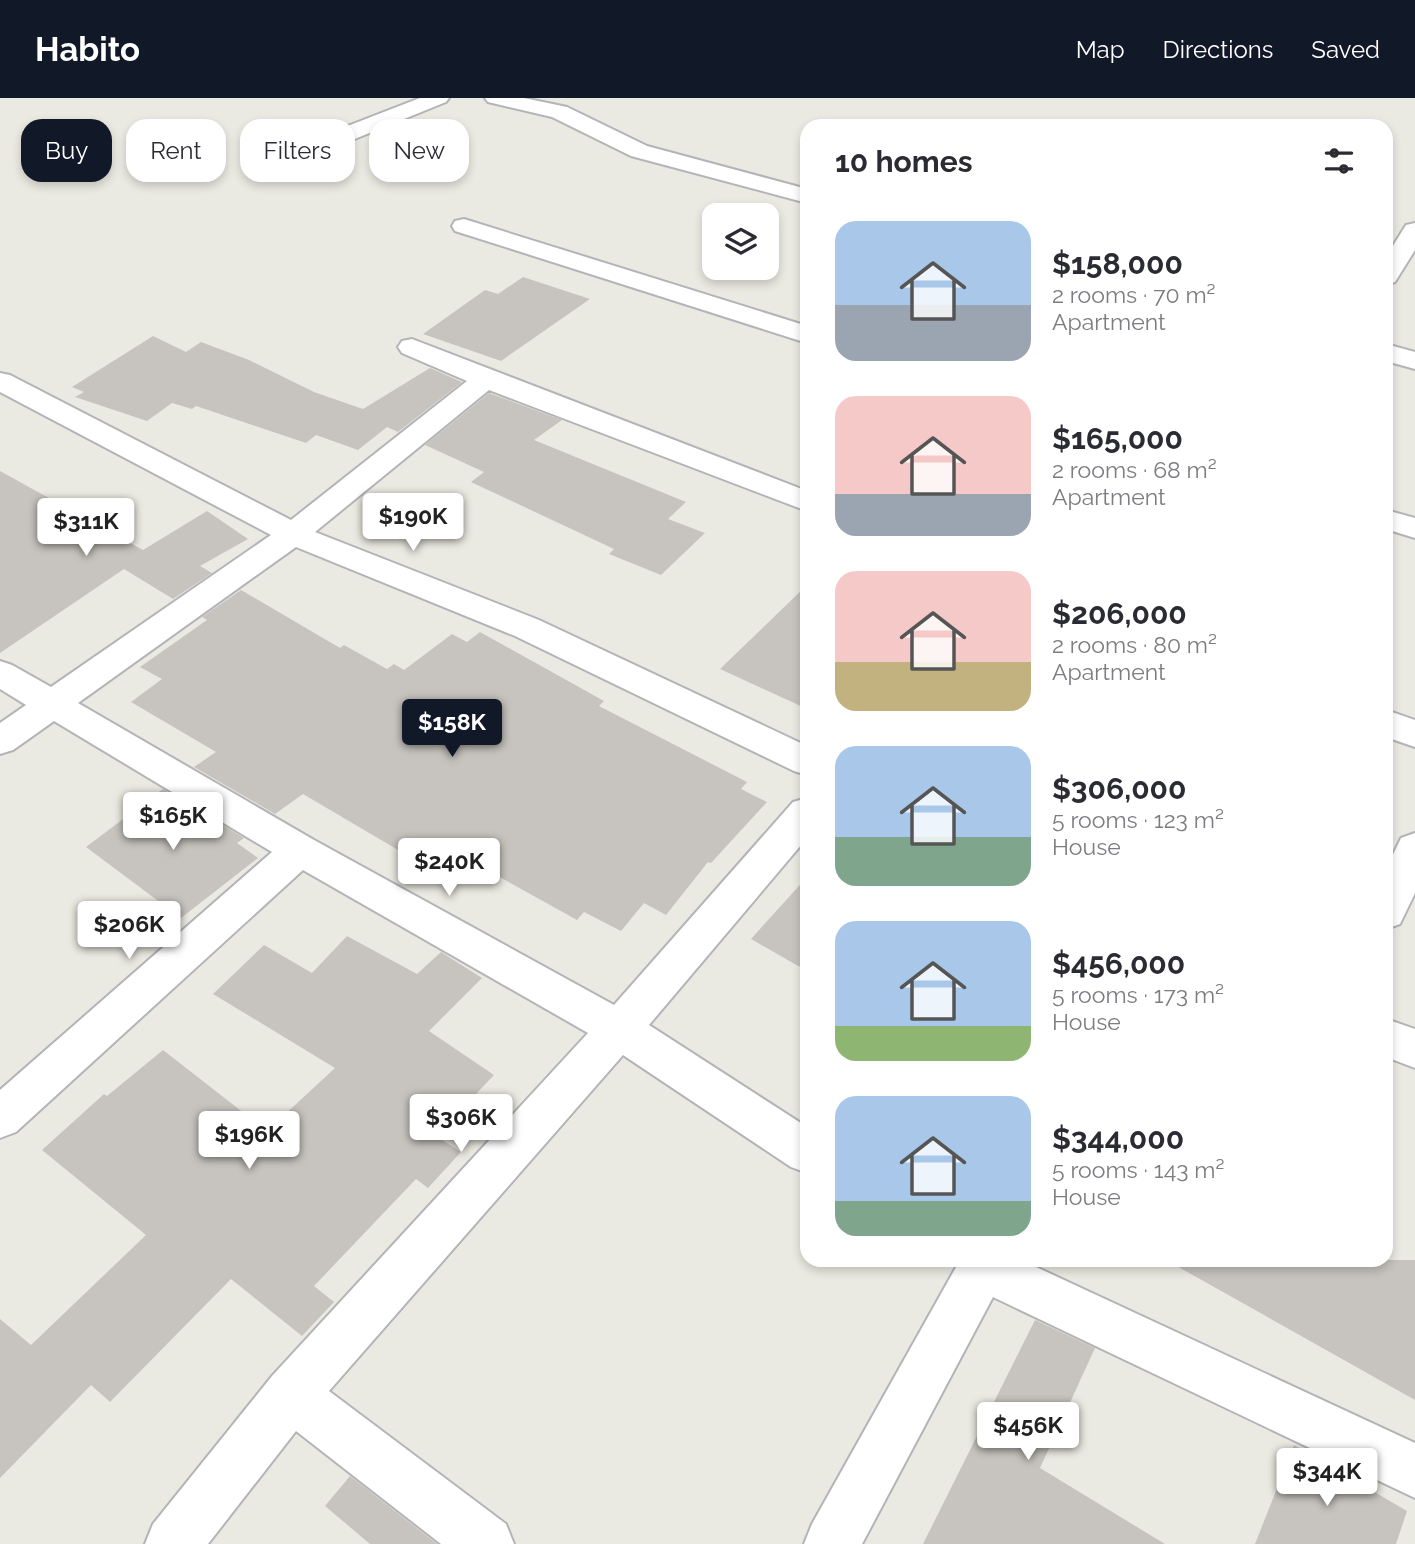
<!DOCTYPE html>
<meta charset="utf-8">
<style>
:root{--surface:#fff;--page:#f2f2f3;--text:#2b2b33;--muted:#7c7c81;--accent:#111827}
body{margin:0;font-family:Raleway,sans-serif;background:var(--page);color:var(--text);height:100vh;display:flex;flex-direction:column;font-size:26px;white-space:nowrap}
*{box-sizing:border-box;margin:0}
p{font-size:23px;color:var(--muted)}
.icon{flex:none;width:38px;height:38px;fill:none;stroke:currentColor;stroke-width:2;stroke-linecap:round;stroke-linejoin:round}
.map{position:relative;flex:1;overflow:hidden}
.panel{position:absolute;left:800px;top:21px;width:593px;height:1148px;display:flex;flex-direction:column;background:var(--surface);border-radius:21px;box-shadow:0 4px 10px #0003}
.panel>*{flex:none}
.guide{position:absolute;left:21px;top:21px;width:665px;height:63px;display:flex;gap:14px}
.fabs{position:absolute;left:702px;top:105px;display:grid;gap:14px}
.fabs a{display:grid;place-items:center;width:77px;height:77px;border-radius:14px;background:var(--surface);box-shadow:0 4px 10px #0003;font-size:35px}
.price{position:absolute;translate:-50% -60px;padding:0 16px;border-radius:7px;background:#fff;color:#222;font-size:23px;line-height:46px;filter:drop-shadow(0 2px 4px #0008)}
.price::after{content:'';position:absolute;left:50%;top:42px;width:21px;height:16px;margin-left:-10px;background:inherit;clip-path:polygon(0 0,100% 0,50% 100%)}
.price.on{background:var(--accent);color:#fff}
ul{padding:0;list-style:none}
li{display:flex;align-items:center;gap:21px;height:175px;padding:0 35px}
li span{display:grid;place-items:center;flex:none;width:196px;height:140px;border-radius:21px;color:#555}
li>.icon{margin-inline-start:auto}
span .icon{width:84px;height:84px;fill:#fffc;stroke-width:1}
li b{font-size:30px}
h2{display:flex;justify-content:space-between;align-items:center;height:84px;padding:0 35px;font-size:30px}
.chip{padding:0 24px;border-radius:21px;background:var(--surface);box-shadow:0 4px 10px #0003;font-size:24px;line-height:63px}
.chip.on{background:var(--accent);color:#fff}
header{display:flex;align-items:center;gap:42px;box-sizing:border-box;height:98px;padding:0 35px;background:var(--accent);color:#fff}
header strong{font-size:33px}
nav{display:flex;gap:38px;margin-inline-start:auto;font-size:24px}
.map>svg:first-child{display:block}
</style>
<header>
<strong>Habito</strong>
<nav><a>Map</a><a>Directions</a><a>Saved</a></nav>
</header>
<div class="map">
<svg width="1415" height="1446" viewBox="0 0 1415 1446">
<rect width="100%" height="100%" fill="#ebeae2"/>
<g fill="#c7c4bf">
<path d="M523 179 590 201 501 263 423 236 485 192 498 196Z"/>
<path d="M153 238 186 254 201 244 249 262 314 294 363 311 430 270 462 284 398 334 387 329 358 352 316 337 306 345 196 308 192 311 172 305 147 323 75 299 84 294 72 289Z"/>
<path d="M489 295 562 322 534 342 686 404 668 421 705 435 661 477 609 456 614 451 471 384 484 374 425 347Z"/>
<path d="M0 373 143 452 207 413 248 441 200 468 212 475 173 501 124 471 0 555Z"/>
<path d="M807 487V611L720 571Z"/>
<path d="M241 492 340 550 344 547 387 571 394 566 404 572 452 536 467 544 480 534 604 603 599 608 747 684 741 691 767 704 711 765 708 764 666 817 644 805 621 833 584 814 577 822 451 752 434 769 401 750 398 752 303 696 275 716 194 669 216 654 131 604 162 581 140 569 207 522 202 519Z"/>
<path d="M163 691 244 740 237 745 258 760 181 820 86 749Z"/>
<path d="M807 779V873L751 841Z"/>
<path d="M347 838 417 876 441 854 482 880 429 933 494 977 436 1038 461 1054 428 1090 416 1081 314 1188 334 1204 302 1238 231 1181 110 1304 91 1287 0 1380V1221L31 1247 146 1137 42 1052 104 996 107 998 163 952 267 1033 335 970 213 896 264 847 312 875Z"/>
<path d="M1166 1162H1415V1302Z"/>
<path d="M1035 1222 1095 1250 1040 1370 1165 1446H923Z"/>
<path d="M1294 1347 1407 1413 1396 1446H1255Z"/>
<path d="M350 1378 437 1446H370L325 1408Z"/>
</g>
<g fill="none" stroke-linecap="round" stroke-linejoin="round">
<defs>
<g id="street">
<path d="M420 0H449L446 4 330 51H314L311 46 314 41Z"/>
<path d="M485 0H524L567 9 647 48 807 91V105L631 58 552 19 488 4Z"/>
<path d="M464 121 807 228V245L455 133 452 128 455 123Z"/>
<path d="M1415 125V152L1395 184 1386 187V159L1406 127Z"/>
<path d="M412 241 807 393V413L489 292 315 434 539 522 807 648V677L794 673 515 538 296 449 78 605 314 742 614 907 793 704 807 700V740L649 927 807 1029V1075L791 1069 623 957 329 1293 506 1426 514 1446H441L296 1333 208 1446H145L153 1426 272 1278 588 935 303 772 16 1034 0 1040V992L272 754 54 623 13 652 0 656V625L26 607 0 591V563L12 567 51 589 271 437 0 294V275L10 277 291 422 467 283 402 255 398 249 402 243Z"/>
<path d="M1386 246 1415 254V271L1386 263Z"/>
<path d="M1386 412 1415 420V440L1386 431Z"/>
<path d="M1386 612 1415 622V649L1386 639Z"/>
<path d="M1415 735V795L1400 826 1386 831V771L1401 740Z"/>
<path d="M1386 921 1415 931V970L1386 959Z"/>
<path d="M960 1162H1021L1415 1345V1400L993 1199 862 1446H804L812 1426Z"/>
</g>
</defs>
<use href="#street" stroke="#b3b4b8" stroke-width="4"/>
<use href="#street" fill="#fff" fill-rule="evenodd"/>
</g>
</svg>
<div class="fabs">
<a><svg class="icon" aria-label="layers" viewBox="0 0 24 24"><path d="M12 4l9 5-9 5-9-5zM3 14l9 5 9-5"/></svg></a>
</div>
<b class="price" style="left:413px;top:455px">$190K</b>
<b class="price" style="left:86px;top:460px">$311K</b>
<b class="price on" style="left:452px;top:661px">$158K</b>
<b class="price" style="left:173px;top:754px">$165K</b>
<b class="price" style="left:449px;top:800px">$240K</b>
<b class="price" style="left:129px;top:863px">$206K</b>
<b class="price" style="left:461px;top:1056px">$306K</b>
<b class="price" style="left:249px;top:1073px">$196K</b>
<b class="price" style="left:1028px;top:1364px">$456K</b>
<b class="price" style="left:1327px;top:1410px">$344K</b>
<div class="guide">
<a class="chip on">Buy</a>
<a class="chip">Rent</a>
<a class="chip">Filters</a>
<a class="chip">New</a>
</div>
<section class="panel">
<h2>10 homes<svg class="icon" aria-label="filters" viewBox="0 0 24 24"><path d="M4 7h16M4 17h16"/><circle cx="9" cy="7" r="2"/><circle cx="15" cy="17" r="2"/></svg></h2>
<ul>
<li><span style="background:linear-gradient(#a9c7e8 60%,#9aa5b1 0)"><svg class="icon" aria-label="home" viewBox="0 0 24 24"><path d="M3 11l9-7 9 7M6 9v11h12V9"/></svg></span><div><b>$158,000</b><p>2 rooms · 70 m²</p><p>Apartment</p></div></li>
<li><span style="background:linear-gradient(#f6c9c9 70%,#9aa5b1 0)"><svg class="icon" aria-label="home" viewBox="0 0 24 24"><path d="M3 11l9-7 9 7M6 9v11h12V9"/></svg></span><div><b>$165,000</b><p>2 rooms · 68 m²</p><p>Apartment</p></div></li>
<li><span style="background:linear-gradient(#f6c9c9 65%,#c2b280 0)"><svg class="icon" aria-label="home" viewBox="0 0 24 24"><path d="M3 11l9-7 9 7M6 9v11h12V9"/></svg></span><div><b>$206,000</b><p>2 rooms · 80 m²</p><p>Apartment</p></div></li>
<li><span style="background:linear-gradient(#a9c7e8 65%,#7fa58c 0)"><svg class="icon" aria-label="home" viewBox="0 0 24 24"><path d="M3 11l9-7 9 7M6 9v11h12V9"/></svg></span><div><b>$306,000</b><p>5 rooms · 123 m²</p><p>House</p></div></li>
<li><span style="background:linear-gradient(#a9c7e8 75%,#8fb573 0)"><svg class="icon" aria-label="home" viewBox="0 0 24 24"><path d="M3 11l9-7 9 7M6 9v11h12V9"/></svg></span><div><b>$456,000</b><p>5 rooms · 173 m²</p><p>House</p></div></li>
<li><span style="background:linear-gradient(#a9c7e8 75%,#7fa58c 0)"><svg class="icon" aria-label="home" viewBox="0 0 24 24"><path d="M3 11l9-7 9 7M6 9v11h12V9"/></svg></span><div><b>$344,000</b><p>5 rooms · 143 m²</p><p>House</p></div></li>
</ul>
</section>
</div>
